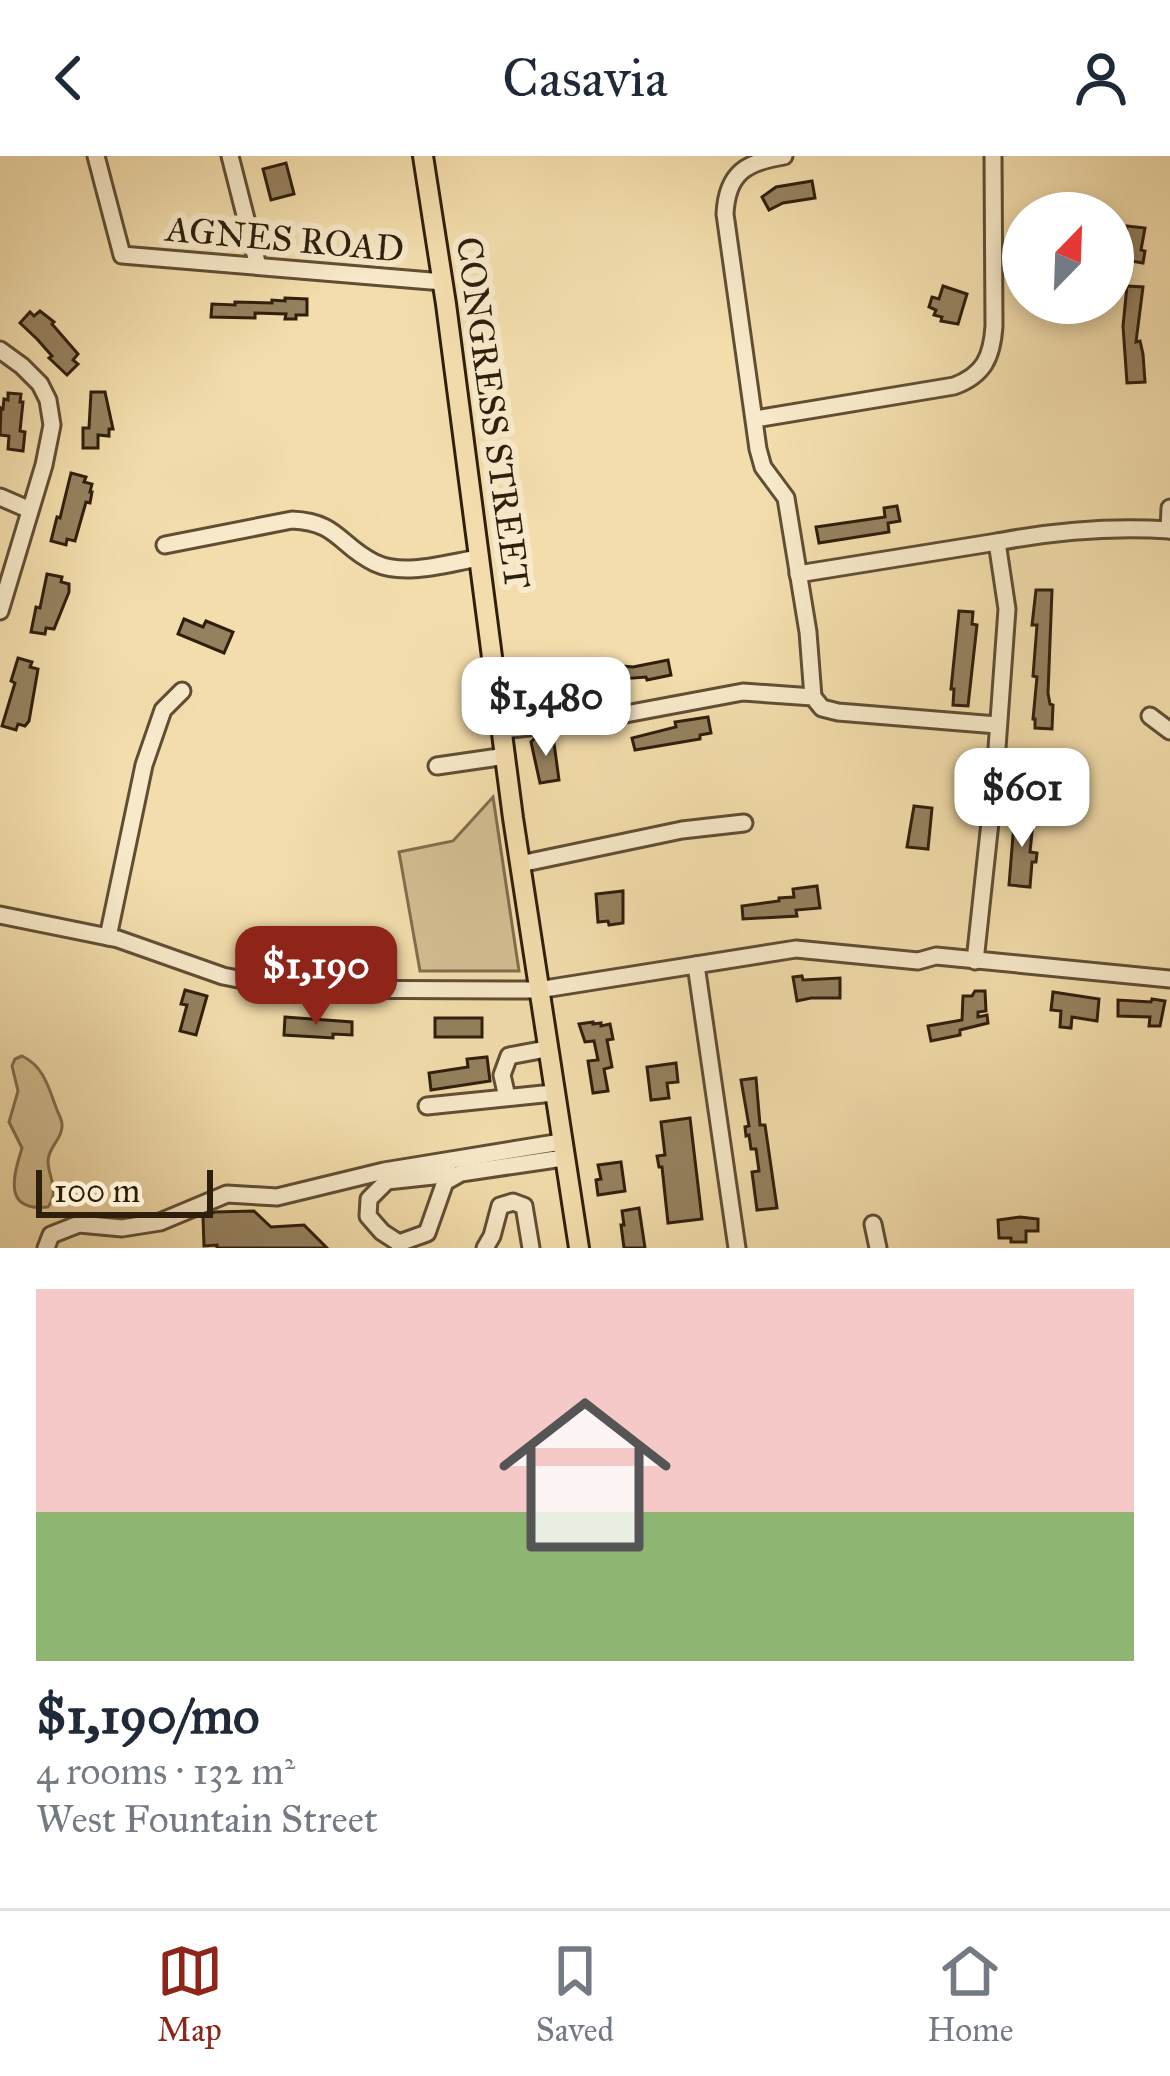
<!DOCTYPE html>
<meta charset="utf-8">
<style>
:root{--surface:#fff;--page:#f6f6f7;--text:#1f2937;--muted:#747a83;--line:#e0e1e3;--accent:#8f2418}
body{margin:0;font-family:"IM FELL Great Primer",serif;background:var(--page);color:var(--text);height:100vh;display:flex;flex-direction:column;font-size:45px;white-space:nowrap}
*{box-sizing:border-box;margin:0}
p{font-size:39px;color:var(--muted)}
.icon{flex:none;width:66px;height:66px;fill:none;stroke:currentColor;stroke-width:2;stroke-linecap:round;stroke-linejoin:round}
.map{position:relative;height:1092px;overflow:hidden}
.sheet{display:flex;flex-direction:column;background:var(--surface);flex:1}
.sheet>*{flex:none}
.needle{width:78px;rotate:23deg}
.fabs{position:absolute;left:1002px;top:36px;display:grid;gap:24px}
.fabs a{display:grid;place-items:center;width:132px;height:132px;border-radius:50%;background:var(--surface);box-shadow:0 6px 18px #0003;font-size:60px}
.scale{position:absolute;left:36px;bottom:30px;width:177px;box-sizing:border-box;padding-left:12px;border:6px solid #2f1e0c;border-top:0;font-size:33px;line-height:42px;white-space:nowrap;color:#2f1e0c;-webkit-text-stroke:9px #f7e9c9;paint-order:stroke}
.price{position:absolute;translate:-50% -102px;padding:0 27px;border-radius:24px;background:#fff;color:#222;font-size:39px;line-height:78px;filter:drop-shadow(0 3px 6px #0008)}
.price::after{content:'';position:absolute;left:50%;top:72px;width:36px;height:27px;margin-left:-18px;background:inherit;clip-path:polygon(0 0,100% 0,50% 100%)}
.price.selected{background:var(--accent);color:#fff}
ul{padding:0;list-style:none}
li{display:grid;align-content:center;gap:24px;height:636px;padding:0 36px}
li+li{border-top:3px solid var(--line)}
li span{display:grid;place-items:center;height:372px;border-radius:0px;color:#555}
li>.icon{margin-inline-start:auto}
span .icon{width:216px;height:216px;fill:#fffc;stroke-width:1}
li b{font-size:51px}
header{display:flex;justify-content:space-between;align-items:center;height:156px;padding:0 36px;background:var(--surface);font-size:54px;font-weight:600}
.tab-bar{display:flex;justify-content:space-around;align-items:center;height:168px;border-top:3px solid var(--line);background:var(--surface);font-size:33px;color:var(--muted)}
.tab-bar a{display:grid;justify-items:center;gap:6px}
.tab-bar .selected{color:var(--accent)}
.map>svg:first-child{display:block}
</style>
<header><svg class="icon" aria-label="back" viewBox="0 0 24 24"><path d="M15 5l-7 7 7 7"/></svg>Casavia<svg class="icon" aria-label="person" viewBox="0 0 24 24"><circle cx="12" cy="8" r="4"/><path d="M4 21q1-7 8-7t8 7"/></svg></header>
<div class="map">
<svg width="1170" height="1092" viewBox="0 0 1170 1092">
<rect width="100%" height="100%" fill="#f3ddac"/>
<filter id="stains"><feTurbulence type="fractalNoise" baseFrequency=".00167" numOctaves="4"/><feColorMatrix values="0 0 0 0 .2 0 0 0 0 .09 0 0 0 0 .02 0 0 0 .5 -.17"/></filter>
<radialGradient id="worn" r=".72"><stop offset=".6" stop-color="#630" stop-opacity="0"/><stop offset="1" stop-color="#630" stop-opacity=".3"/></radialGradient>
<g fill="#d2bd91" stroke="#806e4e" stroke-width="3">
<path d="M493 641 519 815H420L399 696 453 685Z"/>
<path d="M22 900C44 910 49 933 57 954 59 959 63 965 62 971 61 985 48 991 48 1006 49 1024 60 1034 48 1051 3 1056 13 1021 22 992L9 966 18 935 12 910 15 903Z"/>
</g>
<g fill="#95815f" stroke="#2f1e0c" stroke-width="3">
<path d="M286 7 294 38 271 44 263 13Z"/>
<path d="M812 25 815 42 783 47 769 54 762 41 776 31Z"/>
<path d="M1127 70 1145 72 1141 94 1145 95 1143 107 1113 102V88L1124 90Z"/>
<path d="M943 130 967 138 958 168 941 165 942 161 934 159 936 154 929 151 932 141 939 143Z"/>
<path d="M1127 130 1143 131 1136 186 1140 185 1143 198 1145 226 1127 227 1123 170Z"/>
<path d="M285 142 307 143V159H296V163H285L286 158 255 157V162L211 161 212 148 235 149V146L272 147V144L285 145Z"/>
<path d="M40 155 54 166 52 168 78 198 73 204 78 208 67 219 49 202 52 200 37 183 20 167 30 156 34 160Z"/>
<path d="M91 236H105L113 273H109V280L98 279V292H83V272H89Z"/>
<path d="M8 237 21 238 20 246H23L20 275 25 276 23 295 8 293 9 280 0 279 1 252 3 253 4 243 8 244Z"/>
<path d="M71 317 86 321 84 326 92 328 90 336H92L90 347 86 346 75 385 67 383 66 389 51 385 57 361 60 362Z"/>
<path d="M897 350 900 365 888 367 889 376 819 387 816 371 885 361 884 352Z"/>
<path d="M47 418 62 421 61 426 69 428V436L54 473 46 472 45 478 31 476 36 451 40 452Z"/>
<path d="M1036 434H1052L1048 537 1050 548 1053 549 1052 573 1035 572V563H1033L1037 521 1033 520 1037 469H1032Z"/>
<path d="M959 455 973 456 972 468 977 469 968 550 953 549 954 533H951Z"/>
<path d="M184 463 203 471 206 465 233 476 224 497 178 478Z"/>
<path d="M18 502 32 506 30 511 38 513 29 565 25 570 18 568 16 574 2 570 15 527 11 525Z"/>
<path d="M668 504 671 519 647 524 646 521 620 523 621 531H597L595 517 623 513 622 510 633 511Z"/>
<path d="M708 561 711 577 700 579V583L635 594 632 582 676 571 675 566Z"/>
<path d="M553 580 559 624 540 627 531 586 534 583Z"/>
<path d="M914 650 932 652 928 693 907 691Z"/>
<path d="M1015 655 1034 657 1030 696 1037 697 1036 706H1032L1030 731 1009 729Z"/>
<path d="M817 730 820 752 796 754 797 760 743 763 742 750 779 745V742L794 741 793 733Z"/>
<path d="M623 735V767L609 769 608 765 598 766 596 738Z"/>
<path d="M802 820 803 824 840 822V842H811L797 845 793 821Z"/>
<path d="M185 834 207 840 196 879 180 875 187 849 181 848Z"/>
<path d="M975 835H985L986 855 978 856V861L987 859 988 867 960 874V879L931 885 928 870 962 864 963 840H972Z"/>
<path d="M1053 836 1099 843 1097 865 1072 861 1071 872 1060 871 1061 855 1051 854Z"/>
<path d="M1152 843 1165 845 1160 870H1149L1150 861 1118 860V844L1151 846Z"/>
<path d="M285 861 352 866V879L333 878V882L284 879Z"/>
<rect x="435" y="862" width="47" height="19"/>
<path d="M593 866V868L601 867V870L610 868 613 883 607 884 612 911 604 913 608 935 593 937 588 905 598 904 594 885 585 886 579 868Z"/>
<path d="M487 901 490 925 431 934 429 917 468 911 467 903Z"/>
<path d="M676 907 678 926 667 927 669 942 651 944 647 911Z"/>
<path d="M756 922 760 969H765L777 1052 757 1054 752 1016 759 1015 756 993H751L749 979 746 980 745 971 749 970 741 924Z"/>
<path d="M690 962 702 1063 668 1067 662 1011H659L657 1000 665 999 661 966Z"/>
<path d="M621 1006 625 1035 598 1039 596 1024 601 1023 598 1009Z"/>
<path d="M639 1052 645 1092H624L621 1069H624L622 1055Z"/>
<path d="M254 1055 271 1071 304 1069 327 1092H217V1089L204 1090 203 1061 215 1056Z"/>
<path d="M1020 1061 1038 1063V1075H1026V1086H1011V1082H999L998 1064Z"/>
</g>
<g fill="none" stroke-linecap="round" stroke-linejoin="round">
<defs>
<g id="minor">
<path d="M96 0 122 99 443 126"/>
<path d="M230 0 258 110"/>
<path d="M784 0C746 6 727 17 725 58L758 293 763 311 786 342 808 476 813 541"/>
<path d="M0 194 22 210 40 228 48 244 52 269 44 309 0 455"/>
<path d="M755 263 954 230C984 219 992 201 994 170L993 0"/>
<path d="M0 341 30 354"/>
<path d="M1169 374 1170 352"/>
<path d="M997 386C1054 375 1112 370 1170 374"/>
<path d="M165 389 292 364C339 366 339 390 375 407 405 421 447 407 479 402"/>
<path d="M798 418 997 386 1007 453 995 620 975 805"/>
<path d="M1150 560 1170 575"/>
<path d="M503 574 599 563 743 536 813 541 822 552 838 556 997 569"/>
<path d="M437 610 506 600"/>
<path d="M520 708 682 674 744 667"/>
<path d="M0 759 118 783 223 820 288 833 538 834 796 793 918 805 936 800 1170 823"/>
<path d="M108 781 144 609 163 554 182 535"/>
<path d="M696 809 737 1092"/>
<path d="M507 941 502 919 509 900 546 893"/>
<path d="M427 950 553 937"/>
<path d="M873 1068 878 1092"/>
<path d="M399 1087 382 1076 368 1060 369 1043 387 1025 452 1018"/>
<path d="M46 1092 51 1079 79 1068 122 1072 160 1066 227 1038 277 1041 384 1015 561 986"/>
<path d="M400 1092 399 1087 427 1077 445 1026 461 1017 563 1002"/>
<path d="M485 1092 492 1080 500 1050 513 1046 524 1050 531 1092"/>
</g>
<path id="major" d="M423 0 446 148 513 662 579 1092"/>
</defs>
<use href="#minor" stroke="#604e34" stroke-width="21"/>
<use href="#major" stroke="#2f1e0c" stroke-width="24"/>
<use href="#minor" stroke="#f7e9c9" stroke-width="15"/>
<use href="#major" stroke="#f3ddac" stroke-width="18"/>
</g>
<g text-anchor="middle" dominant-baseline="central" stroke-width="12" stroke-linejoin="round" paint-order="stroke">
<g font-size="36" fill="#2f1e0c" stroke="#f7e9c9">
<text transform="translate(285 83) rotate(5)">AGNES ROAD</text>
<text transform="translate(493 257) rotate(82)">CONGRESS STREET</text>
</g>
</g>
<rect width="100%" height="100%" filter="url(#stains)"/>
<rect width="100%" height="100%" fill="url(#worn)"/>
</svg>
<div class="fabs">
<a><svg class="needle" viewBox="-14 -14 28 28"><path d="M0-13l5 13h-10z" fill="#e53935"/><path d="M0 13l5-13h-10z" fill="#747a83"/></svg></a>
</div>
<div class="scale">100 m</div>
<b class="price" style="left:546px;top:603px">$1,480</b>
<b class="price" style="left:1022px;top:694px">$601</b>
<b class="price selected" style="left:316px;top:872px">$1,190</b>
</div>
<section class="sheet">
<ul>
<li><span style="background:linear-gradient(#f6c9c9 60%,#8fb573 0)"><svg class="icon" aria-label="home" viewBox="0 0 24 24"><path d="M3 11l9-7 9 7M6 9v11h12V9"/></svg></span><div><b>$1,190/mo</b><p>4 rooms · 132 m²</p><p>West Fountain Street</p></div></li>
</ul>
</section>
<nav class="tab-bar">
<a class="selected"><svg class="icon" aria-label="map" viewBox="0 0 24 24"><path d="M3 6l6-2 6 2 6-2v14l-6 2-6-2-6 2zM9 4v14M15 6v14"/></svg>Map</a>
<a><svg class="icon" aria-label="saved" viewBox="0 0 24 24"><path d="M7 4h10v16l-5-4-5 4z"/></svg>Saved</a>
<a><svg class="icon" aria-label="home" viewBox="0 0 24 24"><path d="M3 11l9-7 9 7M6 9v11h12V9"/></svg>Home</a>
</nav>
